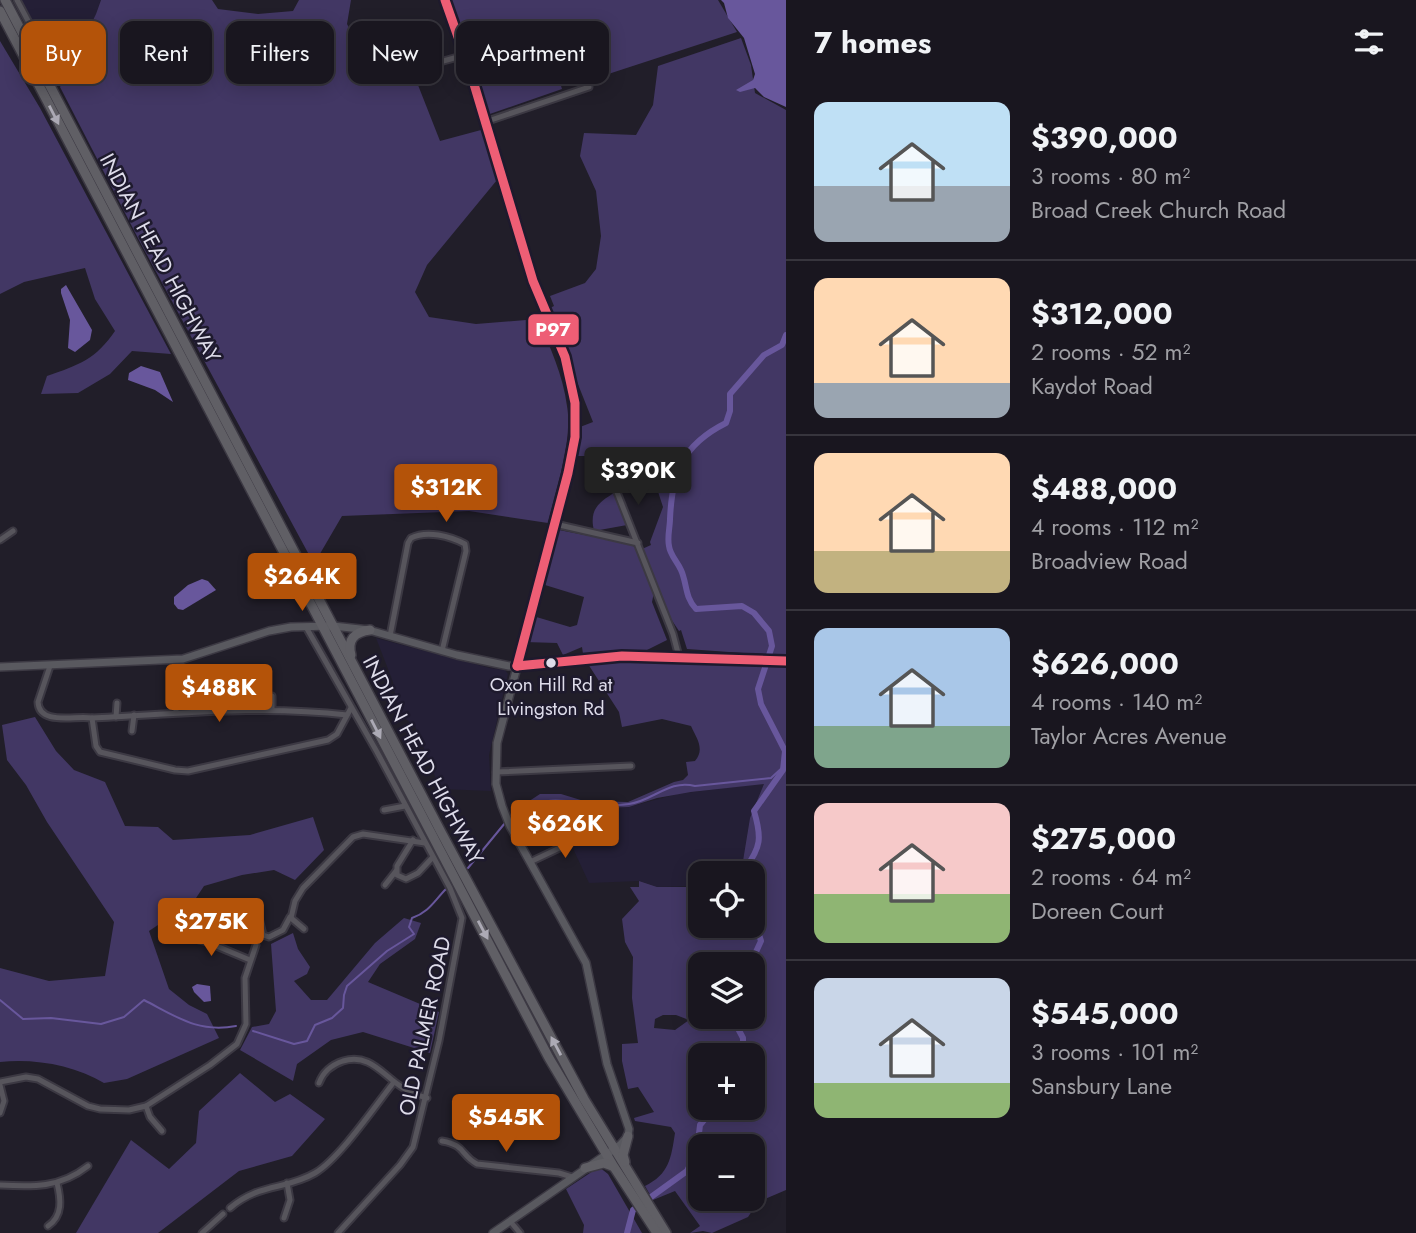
<!DOCTYPE html>
<meta charset="utf-8">
<style>
:root{--surface:#19161f;--page:#26232c;--text:#f1f3f6;--muted:#9f9fa4;--line:#37353d;--accent:#b45309}
body{margin:0;font-family:Jost,sans-serif;background:var(--page);color:var(--text);height:100vh;display:flex;flex-direction:column;font-size:26px;white-space:nowrap}
*{box-sizing:border-box;margin:0}
p{font-size:23px;color:var(--muted)}
.icon{flex:none;width:38px;height:38px;fill:none;stroke:currentColor;stroke-width:2;stroke-linecap:round;stroke-linejoin:round}
.map{position:relative;flex:1;overflow:hidden}
.side{display:flex;flex-direction:column;background:var(--surface);width:630px}
.side>*{flex:none}
.hud{position:absolute;left:21px;top:21px;width:660px;height:63px;display:flex;gap:14px}
.tools{position:absolute;left:688px;top:861px;display:grid;gap:14px}
.tools a{display:grid;place-items:center;width:77px;height:77px;border-radius:14px;background:var(--surface);box-shadow:0 4px 18px #0003,0 0 0 2px var(--line);font-size:35px}
.price{position:absolute;translate:-50% -60px;padding:0 16px;border-radius:7px;background:var(--accent);color:#fff;font-size:23px;line-height:46px;filter:drop-shadow(0 2px 4px #0008)}
.price::after{content:'';position:absolute;left:50%;top:42px;width:21px;height:16px;margin-left:-10px;background:inherit;clip-path:polygon(0 0,100% 0,50% 100%)}
.price.selected{background:#222;color:#fff}
ul{padding:0;list-style:none}
li{display:flex;align-items:center;gap:21px;height:175px;padding:0 28px}
li+li{border-top:2px solid var(--line)}
li span{display:grid;place-items:center;flex:none;width:196px;height:140px;border-radius:14px;color:#555}
li>.icon{margin-inline-start:auto}
span .icon{width:84px;height:84px;fill:#fffc;stroke-width:1}
li b{font-size:30px}
h2{display:flex;justify-content:space-between;align-items:center;height:84px;padding:0 28px;font-size:30px}
.chip{padding:0 24px;border-radius:14px;background:var(--surface);box-shadow:0 4px 18px #0003,0 0 0 2px var(--line);font-size:24px;line-height:63px}
.chip.selected{background:var(--accent);color:#fff}
main{display:flex;flex:1;min-height:0}
.map>svg:first-child{display:block}
</style>
<main>
<div class="map">
<svg width="786" height="1233" viewBox="0 0 786 1233">
<rect width="100%" height="100%" fill="#211e29"/>
<g fill="#241f36">
<path d="M20 0H101L96 14 63 80Z"/>
<path d="M376 638 490 668 505 670 508 674 489 755 491 791 440 789 415 726 403 717 396 700 393 682Z"/>
<path d="M765 783 750 818 741 873H700V890L691 886 657 887 639 881 589 883 555 810 629 807 677 794Z"/>
</g>
<g fill="#423764" fill-rule="evenodd">
<path d="M101 0H212L218 9 258 14 293 11 299 0H351L347 24 366 60 382 76 418 85 440 141 481 130 497 180 427 265 415 292 429 317 476 324 538 319C550 347 563 375 567 406 573 440 556 489 548 523L469 511 342 516 314 564 140 242 60 87 96 14Z"/>
<path d="M447 0H718L737 32 593 79 583 50 553 60 562 89 484 116Z"/>
<path d="M741 38 751 65 755 93 786 110V656L687 649 681 630 679 631 667 613 642 549 651 545 650 542 663 507 649 464 615 479 594 456H578L580 427 593 422 562 344 565 343 550 308 554 306 550 296 585 283 596 269 601 236 596 191 580 156 584 133 636 135 653 105 658 66Z"/>
<path d="M0 41 40 108 171 354 132 351 110 374 78 393 41 394 47 376C79 365 96 359 115 331L95 299 85 268 24 282 0 294Z"/>
<path d="M616 492 627 525 594 531C589 510 598 502 616 492Z"/>
<path d="M559 530 600 538 601 536 629 543 635 547 654 592 652 602 667 640 643 652 583 654 582 647 563 655 557 643 525 642 533 616 570 627 577 625 584 597 545 585Z"/>
<path d="M628 662 786 665V1190L758 1202 748 1217 712 1233 703 1231 690 1233 700 1226 675 1191 653 1200 645 1186C669 1174 671 1159 675 1133L671 1127 635 1121 634 1118 654 1112 638 1087 628 1089 622 1061V1044L638 1043 632 998 633 957 625 942 622 919 639 901 630 887H639V881L657 887H700V926H752V873H741L750 818 764 784 691 792 657 798 629 807 555 810 553 803C537 800 525 809 513 818L511 813 540 794H561L584 801 628 802 674 782 683 780 688 775 686 762 695 761C705 749 697 739 691 726L662 719 622 727 619 712 588 664ZM700 964H752V1017H700ZM663 1015H676L689 1020 675 1030 654 1028 655 1019ZM700 1055H752V1108H700ZM752 1146V1199H700V1146Z"/>
<path d="M35 717 56 751 74 770 105 782 125 826 158 827 173 840 250 835 313 817 324 850 295 880 274 870 242 875 204 886 188 910 173 915 149 931 169 989 189 1005 207 1014 219 1038 127 1079 104 1083C75 1065 33 1058 0 1062V968L49 981 105 976 114 922 47 822 26 785 7 760 2 725Z"/>
<path d="M404 918 421 923 415 939 380 964 368 982 439 1012 430 1053 363 1032 331 1040 297 1064 293 1081 240 1050 252 1027 269 1024 276 1011 271 944 293 933 298 949 310 967 307 974 294 981 311 1000H327L375 943Z"/>
<path d="M240 1073 275 1102 290 1094 325 1119 292 1156 239 1171 158 1233H76L131 1140 169 1169 196 1143 199 1111Z"/>
<path d="M599 1167 608 1174 642 1233H583L584 1225 566 1189Z"/>
</g>
<g fill="#68579c">
<path d="M721 0H786V107L764 97 755 88 740 92 736 90 753 80 755 74 744 38 728 18 724 3Z"/>
<path d="M66 285 92 330 90 340 75 352 68 348 70 320 61 293V289Z"/>
<path d="M141 366 160 372 173 402 155 390 128 380 129 373Z"/>
<path d="M202 579 208 581 216 590 183 610 178 609 174 604V597L188 585Z"/>
<path d="M197 984 210 986 211 1001 204 1002 194 992 192 987Z"/>
</g>
<g fill="none" stroke-linecap="round" stroke-linejoin="round">
<g stroke="#68579c" stroke-width="2">
<path d="M509 819C553 783 580 812 629 804 653 801 669 779 695 786L771 778 784 766"/>
<path d="M468 868 505 823"/>
<path d="M0 1000 23 1019 51 1018 101 1024 124 1017 144 1000C177 1017 198 1033 236 1026"/>
<path d="M253 1031 294 1044 307 1041 315 1025 332 1018 343 1008 344 995 347 986 387 951 414 934 409 927 412 918C429 912 434 901 446 889"/>
</g>
<g stroke="#68579c" stroke-width="6">
<path d="M746 873 745 869C761 847 762 838 754 811L783 770 785 751 761 704 758 689 772 646 769 631 754 613 742 606 696 609C685 598 687 583 681 570 677 561 670 555 669 546 667 537 670 527 670 519 672 473 682 445 726 423L730 411V394L764 355 782 345 786 335"/>
<path d="M732 964 755 954 761 941 752 912"/>
<path d="M732 1017 743 1038V1055"/>
<path d="M627 1233 633 1210 687 1171 697 1150 700 1125 714 1108"/>
</g>
<defs>
<g id="minor">
<path d="M17 0 43 49"/>
<path d="M381 53 392 70 400 73 465 55"/>
<path d="M485 122 589 87"/>
<path d="M611 477 673 634 679 657"/>
<path d="M555 524 638 543"/>
<path d="M0 540 13 531"/>
<path d="M306 627 377 752 450 888 462 918 439 1041 413 1147 400 1165 338 1233"/>
<path d="M390 636 408 543 411 538C427 530 450 536 465 544L466 551 442 651"/>
<path d="M50 666 38 702C39 726 76 715 92 718L96 746 100 752 175 770 188 771 328 740 337 734 351 708"/>
<path d="M272 696V709"/>
<path d="M176 712V698"/>
<path d="M116 717 117 703"/>
<path d="M92 718C178 714 262 705 347 715"/>
<path d="M132 731 134 715"/>
<path d="M496 772 631 766"/>
<path d="M384 810 405 806"/>
<path d="M413 840 397 866V875L406 879 418 873 433 857"/>
<path d="M530 862 589 834"/>
<path d="M385 885 396 871"/>
<path d="M259 918 263 935 269 937 283 930 290 917"/>
<path d="M304 929 291 918 295 901 303 888 353 837 363 834 425 843"/>
<path d="M178 935 207 942 250 960"/>
<path d="M0 1082 26 1077 38 1079 88 1106 100 1109 129 1110 146 1106 210 1065 237 1044 246 1024 245 978 256 945"/>
<path d="M319 1083C323 1072 331 1065 343 1061 367 1054 379 1070 396 1083 405 1090 416 1095 427 1098"/>
<path d="M0 1085 4 1101 0 1113"/>
<path d="M146 1106 150 1117 162 1131"/>
<path d="M442 1141C466 1145 460 1155 477 1164L559 1173 572 1177"/>
<path d="M0 1185C33 1187 60 1188 88 1166"/>
<path d="M230 1208C259 1183 286 1190 315 1173 340 1158 375 1106 394 1082"/>
<path d="M284 1218 290 1200 287 1183"/>
<path d="M510 1221 520 1233"/>
<path d="M48 1226C63 1216 61 1199 57 1183"/>
<path d="M202 1233 223 1214"/>
</g>
<g id="major">
<path d="M445 0C480 89 503 183 531 274 543 313 567 347 573 388 578 417 574 445 568 473L497 743 496 784 502 806 510 826 586 963 607 1064 629 1129 628 1136 620 1145 493 1233"/>
<path d="M0 667 183 659 269 631 291 627 333 626 369 630 457 655 509 666 622 656 786 661"/>
</g>
<g id="highway">
<path d="M5 0 442 834 584 1099 666 1233"/>
<path d="M0 11 549 1058 614 1167 657 1233"/>
<path d="M351 655C347 640 354 632 370 630"/>
<path d="M625 1162 623 1155 628 1136"/>
<path d="M585 1168 604 1163 612 1166"/>
</g>
</defs>
<use href="#minor" stroke="#3c3943" stroke-width="9"/>
<use href="#major" stroke="#3c3943" stroke-width="10"/>
<use href="#highway" stroke="#3c3943" stroke-width="12"/>
<use href="#minor" stroke="#57555c" stroke-width="5"/>
<use href="#major" stroke="#59595f" stroke-width="7"/>
<use href="#highway" stroke="#605f65" stroke-width="9"/>
<defs>
<g id="bus-1">
<path d="M445 0 471 74 533 281 565 357 575 403V437L568 473 517 666"/>
<path d="M517 666 622 656 786 661"/>
</g>
</defs>
<use href="#bus-1" stroke="#1e1a2d" stroke-width="14"/>
<use href="#bus-1" stroke="#ee5e75" stroke-width="9"/>
</g>
<defs><path id="oneway-solid" d="M-6-.8H1V-3.2L6.5 0L1 3.2V.8H-6Z" transform="scale(1.75)"/></defs>
<g fill="#acaab5">
<use href="#oneway-solid" transform="translate(54 115) rotate(63)"/>
<use href="#oneway-solid" transform="translate(376 729) rotate(63)"/>
<use href="#oneway-solid" transform="translate(483 930) rotate(62)"/>
<use href="#oneway-solid" transform="translate(556 1046) rotate(-118)"/>
</g>
<circle fill="#dedcea" stroke="#1e1a2d" stroke-width="2.5" cx="551" cy="663" r="6"/>
<g text-anchor="middle" dominant-baseline="central" stroke-width="5" stroke-linejoin="round" paint-order="stroke">
<g font-size="19" fill="#dedcea" stroke="#1e1a2d">
<text x="551" y="684">Oxon Hill Rd at<tspan x="551" dy="24">Livingston Rd</tspan></text>
</g>
<g font-size="21" fill="#dedcea" stroke="#1e1a2d">
<text transform="translate(160 258) rotate(62)">INDIAN HEAD HIGHWAY</text>
<text transform="translate(423 760) rotate(62)">INDIAN HEAD HIGHWAY</text>
<text transform="translate(425 1026) rotate(-78)">OLD PALMER ROAD</text>
</g>
</g>
<rect stroke="#1e1a2d" stroke-width="2.5" x="527" y="313" width="53" height="33" rx="7" fill="#ee5e75"/>
<g font-size="19" text-anchor="middle" font-weight="bold" fill="#fff">
<text x="553" y="336">P97</text>
</g>
</svg>
<div class="tools">
<a><svg class="icon" aria-label="locate" viewBox="0 0 24 24"><circle cx="12" cy="12" r="6"/><path d="M12 2v4M12 18v4M2 12h4M18 12h4"/></svg></a>
<a><svg class="icon" aria-label="layers" viewBox="0 0 24 24"><path d="M12 4l9 5-9 5-9-5zM3 14l9 5 9-5"/></svg></a>
<a>+</a>
<a>−</a>
</div>
<b class="price selected" style="left:638px;top:507px">$390K</b>
<b class="price" style="left:446px;top:524px">$312K</b>
<b class="price" style="left:302px;top:613px">$264K</b>
<b class="price" style="left:219px;top:724px">$488K</b>
<b class="price" style="left:565px;top:860px">$626K</b>
<b class="price" style="left:211px;top:958px">$275K</b>
<b class="price" style="left:506px;top:1154px">$545K</b>
<div class="hud">
<a class="chip selected">Buy</a>
<a class="chip">Rent</a>
<a class="chip">Filters</a>
<a class="chip">New</a>
<a class="chip">Apartment</a>
</div>
</div>
<section class="side">
<h2>7 homes<svg class="icon" aria-label="filters" viewBox="0 0 24 24"><path d="M4 7h16M4 17h16"/><circle cx="9" cy="7" r="2"/><circle cx="15" cy="17" r="2"/></svg></h2>
<ul>
<li><span style="background:linear-gradient(#bfe0f5 60%,#9aa5b1 0)"><svg class="icon" aria-label="home" viewBox="0 0 24 24"><path d="M3 11l9-7 9 7M6 9v11h12V9"/></svg></span><div><b>$390,000</b><p>3 rooms · 80 m²</p><p>Broad Creek Church Road</p></div></li>
<li><span style="background:linear-gradient(#ffd9b3 75%,#9aa5b1 0)"><svg class="icon" aria-label="home" viewBox="0 0 24 24"><path d="M3 11l9-7 9 7M6 9v11h12V9"/></svg></span><div><b>$312,000</b><p>2 rooms · 52 m²</p><p>Kaydot Road</p></div></li>
<li><span style="background:linear-gradient(#ffd9b3 70%,#c2b280 0)"><svg class="icon" aria-label="home" viewBox="0 0 24 24"><path d="M3 11l9-7 9 7M6 9v11h12V9"/></svg></span><div><b>$488,000</b><p>4 rooms · 112 m²</p><p>Broadview Road</p></div></li>
<li><span style="background:linear-gradient(#a9c7e8 70%,#7fa58c 0)"><svg class="icon" aria-label="home" viewBox="0 0 24 24"><path d="M3 11l9-7 9 7M6 9v11h12V9"/></svg></span><div><b>$626,000</b><p>4 rooms · 140 m²</p><p>Taylor Acres Avenue</p></div></li>
<li><span style="background:linear-gradient(#f6c9c9 65%,#8fb573 0)"><svg class="icon" aria-label="home" viewBox="0 0 24 24"><path d="M3 11l9-7 9 7M6 9v11h12V9"/></svg></span><div><b>$275,000</b><p>2 rooms · 64 m²</p><p>Doreen Court</p></div></li>
<li><span style="background:linear-gradient(#c9d6e8 75%,#8fb573 0)"><svg class="icon" aria-label="home" viewBox="0 0 24 24"><path d="M3 11l9-7 9 7M6 9v11h12V9"/></svg></span><div><b>$545,000</b><p>3 rooms · 101 m²</p><p>Sansbury Lane</p></div></li>
</ul>
</section>
</main>
